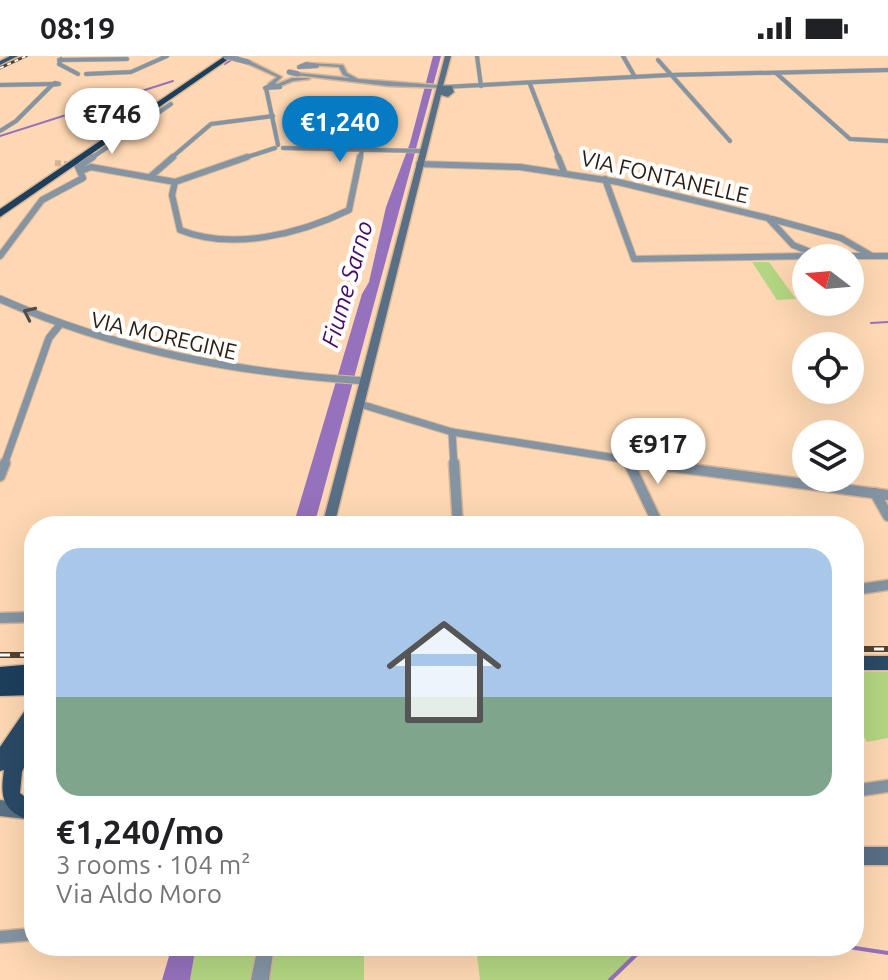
<!DOCTYPE html>
<meta charset="utf-8">
<style>
:root{--surface:#fff;--page:#f2f2f2;--text:#202124;--muted:#757577;--accent:#077ac4}
body{margin:0;font-family:Ubuntu,sans-serif;background:var(--page);color:var(--text);height:100vh;display:flex;flex-direction:column;font-size:30px;white-space:nowrap}
*{box-sizing:border-box;margin:0}
p{font-size:26px;color:var(--muted)}
.icon{flex:none;width:44px;height:44px;fill:none;stroke:currentColor;stroke-width:2;stroke-linecap:round;stroke-linejoin:round}
.map{position:relative;flex:1;overflow:hidden}
.panel{position:absolute;left:24px;top:460px;width:840px;height:440px;display:flex;flex-direction:column;background:var(--surface);border-radius:32px;box-shadow:0 8px 32px #0002}
.panel>*{flex:none}
.needle{width:52px;rotate:286deg}
.controls{position:absolute;left:792px;top:188px;display:grid;gap:16px}
.controls a{display:grid;place-items:center;width:72px;height:72px;border-radius:50%;background:var(--surface);box-shadow:0 8px 32px #0002;font-size:40px}
.price{position:absolute;translate:-50% -68px;padding:0 18px;border-radius:28px;background:#fff;color:#222;font-size:26px;line-height:52px;filter:drop-shadow(0 2px 4px #0008)}
.price::after{content:'';position:absolute;left:50%;top:48px;width:24px;height:18px;margin-left:-12px;background:inherit;clip-path:polygon(0 0,100% 0,50% 100%)}
.price.on{background:var(--accent);color:#fff}
ul{padding:0;list-style:none}
li{display:grid;align-content:center;gap:16px;height:424px;padding:0 32px}
li span{display:grid;place-items:center;height:248px;border-radius:24px;color:#555}
li>.icon{margin-inline-start:auto}
span .icon{width:144px;height:144px;fill:#fffc;stroke-width:1}
li b{font-size:34px}
.status{display:flex;justify-content:space-between;align-items:center;height:56px;padding:0 40px;background:var(--surface);direction:ltr}
.status svg{height:22px;fill:currentColor}
.map>svg:first-child{display:block}
</style>
<div class="status"><b>08:19</b><svg viewBox="0 0 49 12"><path d="M0 12V9h3v3zM5 12V6h3v6zM10 12V3h3v9zM15 12V0h3v12zM26 1h20v11H26zM47 4h2v5h-2z"/></svg></div>
<div class="map">
<svg width="888" height="924" viewBox="0 0 888 924">
<rect width="100%" height="100%" fill="#fed8b4"/>
<g fill="#b4d682">
<path d="M752 206H769L796 243 777 244Z"/>
<path d="M854 616H888V682L867 686 860 674 854 675Z"/>
<path d="M196 890H258L251 924H190Z"/>
<path d="M273 890H364V924H267Z"/>
<path d="M476 890H652L642 893 610 924H480Z"/>
</g>
<g fill="#9671bc">
<path d="M433 0H441L314 470H293L362 238 369 226 386 151 410 87Z"/>
<path d="M172 890H196L190 924H162Z"/>
</g>
<g fill="none" stroke-linecap="round" stroke-linejoin="round">
<g stroke="#9671bc" stroke-width="2">
<path d="M225 8 238 0"/>
<path d="M0 80 173 25"/>
<path d="M871 267 888 266"/>
</g>
<g stroke="#9671bc" stroke-width="4">
<path d="M842 890 888 897"/>
<path d="M610 924 642 893 652 890"/>
</g>
<path stroke="#d4b393" stroke-width="6" stroke-dasharray="6 3" stroke-linecap="butt" d="M55 107 76 109"/>
<defs>
<g id="minor-far4">
<path d="M477 0 481 30"/>
<path d="M623 0 635 21"/>
<path d="M61 3 59 8 78 18"/>
<path d="M59 4 127 3"/>
<path d="M658 4 730 85"/>
<path d="M306 8 317 10 299 11Z"/>
<path d="M776 17 850 83 888 85"/>
<path d="M86 18 131 16 167 0"/>
<path d="M55 27 59 28 50 29Z"/>
<path d="M530 28 559 103"/>
<path d="M0 29 51 28"/>
<path d="M274 29 280 31 265 32Z"/>
<path d="M444 31 670 19 888 14"/>
<path d="M266 32 278 89"/>
<path d="M0 75 16 65 51 30"/>
<path d="M283 92 423 95"/>
<path d="M90 103 171 48"/>
<path d="M170 103 211 68 273 60"/>
<path d="M241 103 275 92"/>
<path d="M360 103 362 94"/>
</g>
<g id="minor-far3">
<path d="M247 101 175 126 172 139 180 174C232 195 300 178 349 154L360 101"/>
<path d="M558 101 564 116"/>
<path d="M419 108 520 111 618 126 768 162 793 189 820 200H888"/>
<path d="M80 110 93 101"/>
<path d="M81 115 91 111 175 126"/>
<path d="M150 121 173 101"/>
<path d="M605 123 634 203 812 200"/>
<path d="M772 163 841 182 872 200"/>
<path d="M0 200 42 144 83 122 77 109"/>
</g>
<g id="minor-far2">
<path d="M0 243C118 295 238 317 366 325"/>
<path d="M360 348 452 376 660 409"/>
<path d="M452 376 454 409"/>
<path d="M628 405 630 409"/>
<path d="M4 409 49 282 58 271"/>
</g>
<g id="minor-far1">
<path d="M454 407 458 470"/>
<path d="M629 407 659 470"/>
<path d="M645 407 888 439"/>
<path d="M0 420 5 407"/>
<path d="M875 437 888 460"/>
<path d="M854 534 888 529"/>
<path d="M0 562 34 561"/>
</g>
<g id="minor">
<path d="M854 735 888 730"/>
<path d="M0 881 34 878"/>
</g>
<g id="tertiary">
<path d="M246 5H250L282 21 272 30H268V28L277 21 246 7Z"/>
<path d="M308 7 343 9 347 17 358 23 449 30 446 32 388 30 296 19 298 17 350 22 343 19 339 11 310 9Z"/>
<path d="M292 22H308L310 23 293 25 278 31 275 29Z"/>
<path d="M258 890H274L269 924H251Z"/>
</g>
<g id="secondary">
<path d="M445 0H451L443 30H452L454 36 448 41 441 39 334 470H322Z"/>
<path d="M0 744 34 748V764L0 760Z"/>
<rect x="854" y="791" width="34" height="18"/>
</g>
<path id="primary" d="M10 0H18L0 9V5Z"/>
<g id="trunk">
<rect x="854" y="600" width="34" height="14"/>
<path d="M34 647V690L22 716 20 737 34 748V762L28 764C2 754 0 740 4 714L0 715V691L28 650Z"/>
</g>
<g id="motorway">
<path d="M225 0H233L0 161V153Z"/>
<path d="M34 608V639L0 640V611Z"/>
</g>
</defs>
<use href="#minor-far4" stroke="#d8b696" stroke-width="5"/>
<use href="#minor-far3" stroke="#d8b696" stroke-width="8"/>
<use href="#minor-far2" stroke="#d8b696" stroke-width="9"/>
<use href="#minor-far1" stroke="#d8b696" stroke-width="13"/>
<use href="#minor" stroke="#d8b696" stroke-width="15"/>
<use href="#tertiary" stroke="#d8b696" stroke-width="3"/>
<use href="#secondary" stroke="#d8b696" stroke-width="3"/>
<use href="#primary" stroke="#d8b696" stroke-width="3"/>
<use href="#trunk" stroke="#d8b696" stroke-width="3"/>
<use href="#motorway" stroke="#d8b696" stroke-width="3"/>
<use href="#minor-far4" stroke="#8494a3" stroke-width="4"/>
<use href="#minor-far3" stroke="#8494a3" stroke-width="6"/>
<use href="#minor-far2" stroke="#8494a3" stroke-width="7"/>
<use href="#minor-far1" stroke="#8494a3" stroke-width="10"/>
<use href="#minor" stroke="#8494a3" stroke-width="12"/>
<use href="#tertiary" fill="#8494a3" fill-rule="evenodd"/>
<use href="#secondary" fill="#586f85" fill-rule="evenodd"/>
<use href="#primary" fill="#39556f" fill-rule="evenodd"/>
<use href="#trunk" fill="#2b4a66" fill-rule="evenodd"/>
<use href="#motorway" fill="#1d3f5c" fill-rule="evenodd"/>
<defs>
<path id="rail-far1" d="M0 12 26 0"/>
<g id="rail">
<path d="M854 593H888"/>
<path d="M0 599H34"/>
</g>
</defs>
<use href="#rail-far1" stroke="#54422f" stroke-width="3"/>
<use href="#rail" stroke="#54422f" stroke-width="6"/>
<use href="#rail-far1" stroke="#fff" stroke-width="2" stroke-dasharray="4" stroke-linecap="butt"/>
<use href="#rail" stroke="#fff" stroke-width="3" stroke-dasharray="10" stroke-linecap="butt"/>
<defs>
<g id="tertiary-bridge">
<path d="M225 0 248 6"/>
<path d="M289 16 298 18"/>
</g>
</defs>
<use href="#tertiary-bridge" stroke="#d8b696" stroke-width="6" stroke-linecap="butt"/>
<use href="#tertiary-bridge" stroke="#8494a3" stroke-width="5"/>
</g>
<defs><path id="oneway-chevron" d="M-2-3.5L2.5 0L-2 3.5" fill="none" stroke-width="1.6" stroke-linecap="round" stroke-linejoin="round" transform="scale(2)"/></defs>
<use stroke="#4f4d4a" href="#oneway-chevron" transform="translate(29 257) rotate(-155)"/>
<g text-anchor="middle" dominant-baseline="central" stroke-width="8" stroke-linejoin="round" paint-order="stroke">
<g font-size="22" fill="#2b1d0f" stroke="#fff">
<text transform="translate(665 120) rotate(13)">VIA FONTANELLE</text>
<text transform="translate(164 279) rotate(13)">VIA MOREGINE</text>
</g>
<g font-size="24" font-style="italic" fill="#440b69" stroke="#fff">
<text transform="translate(347 228) rotate(-74)">Fiume Sarno</text>
</g>
</g>
</svg>
<div class="controls">
<a><svg class="needle" viewBox="-14 -14 28 28"><path d="M0-13l5 13h-10z" fill="#e53935"/><path d="M0 13l5-13h-10z" fill="#757577"/></svg></a>
<a><svg class="icon" aria-label="locate" viewBox="0 0 24 24"><circle cx="12" cy="12" r="6"/><path d="M12 2v4M12 18v4M2 12h4M18 12h4"/></svg></a>
<a><svg class="icon" aria-label="layers" viewBox="0 0 24 24"><path d="M12 4l9 5-9 5-9-5zM3 14l9 5 9-5"/></svg></a>
</div>
<b class="price" style="left:112px;top:100px">€746</b>
<b class="price on" style="left:340px;top:108px">€1,240</b>
<b class="price" style="left:658px;top:430px">€917</b>
<section class="panel">
<ul>
<li><span style="background:linear-gradient(#a9c7e8 60%,#7fa58c 0)"><svg class="icon" aria-label="home" viewBox="0 0 24 24"><path d="M3 11l9-7 9 7M6 9v11h12V9"/></svg></span><div><b>€1,240/mo</b><p>3 rooms · 104 m²</p><p>Via Aldo Moro</p></div></li>
</ul>
</section>
</div>
